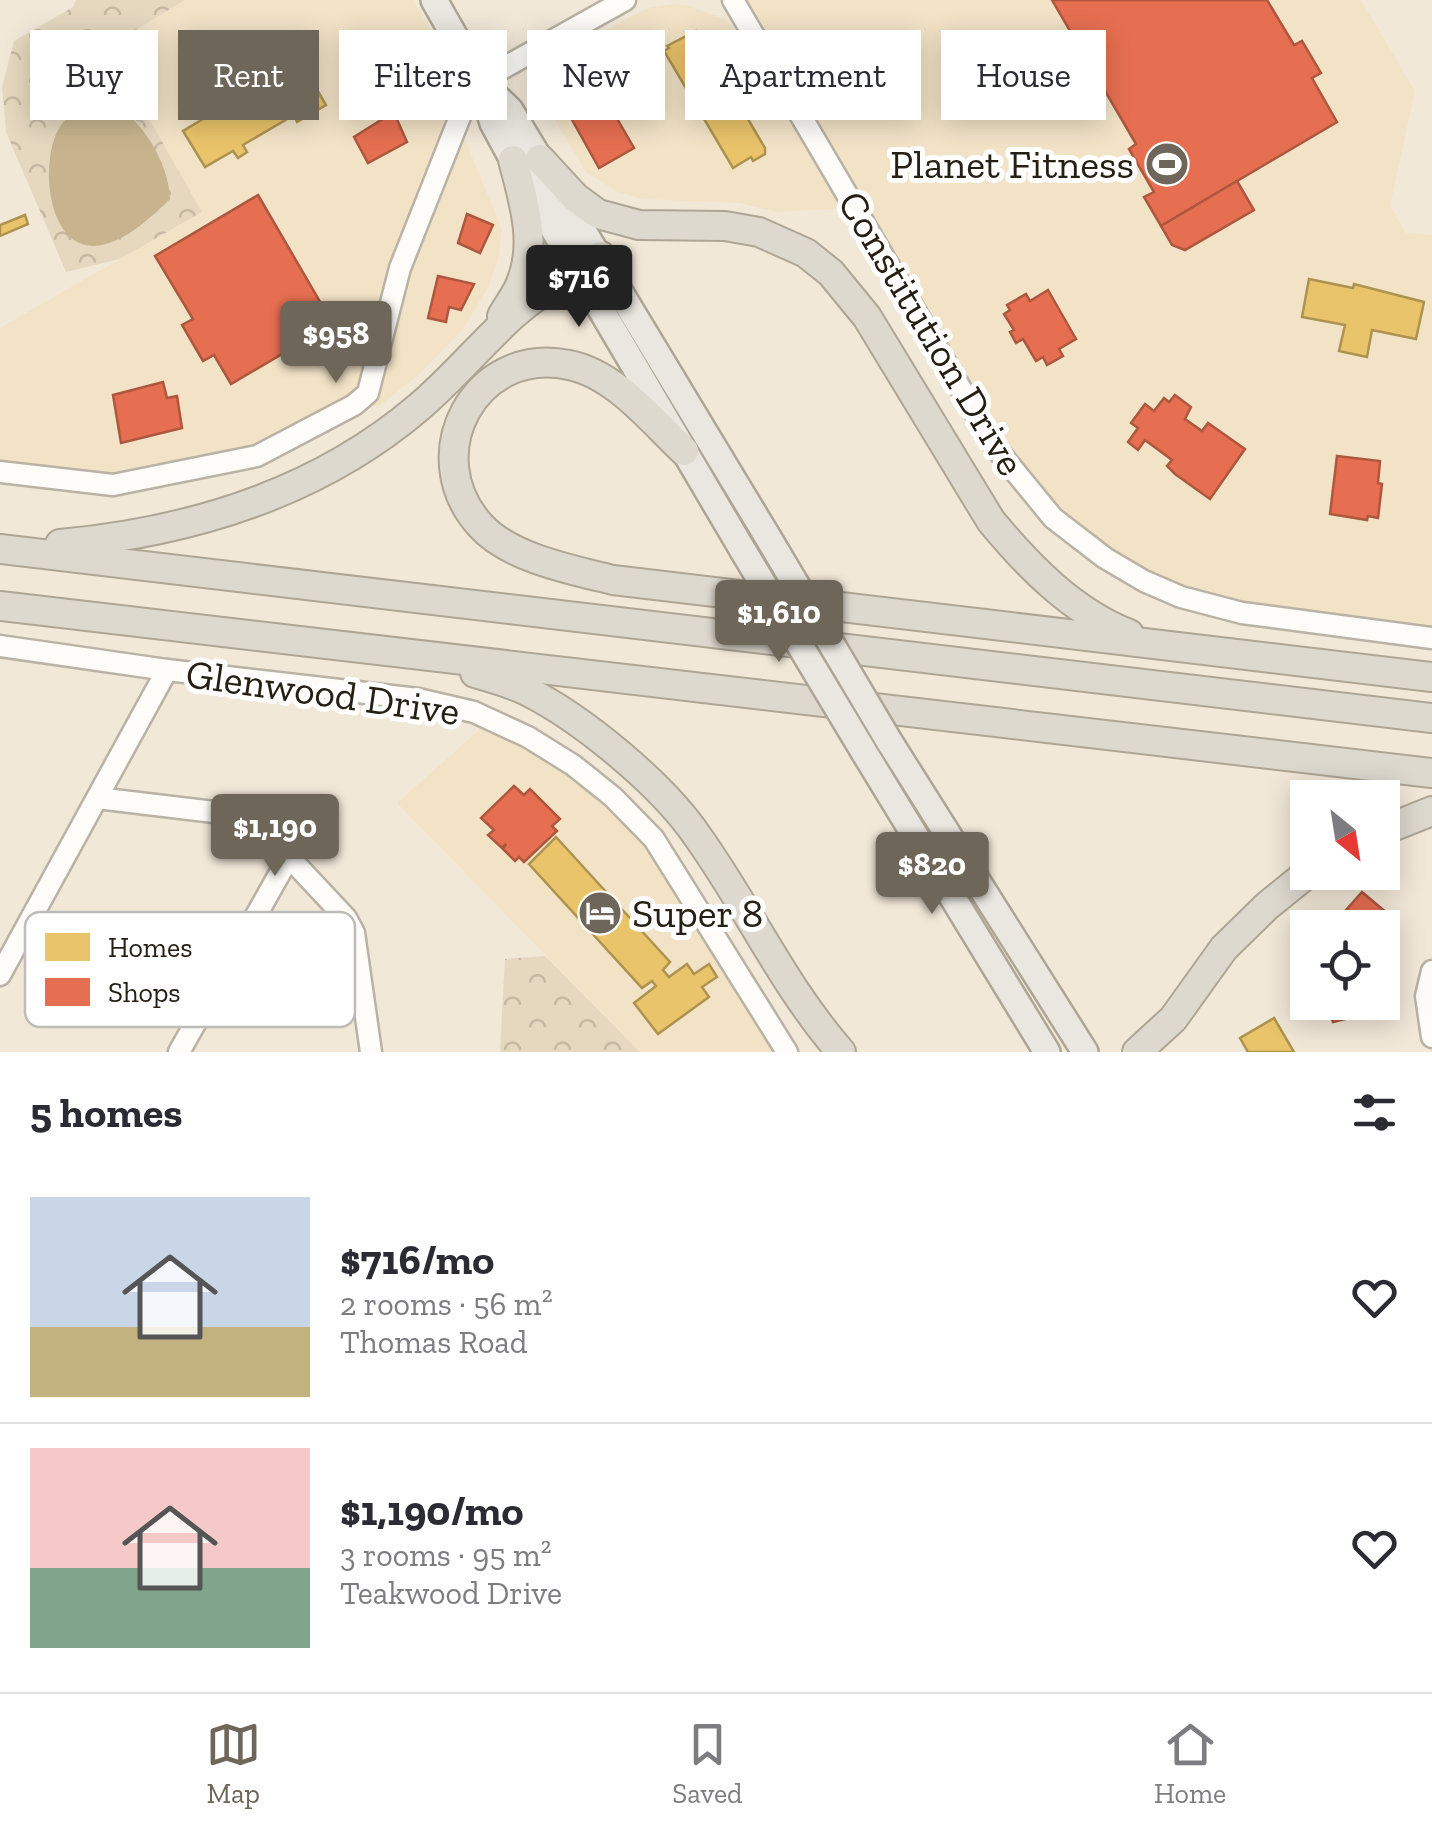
<!DOCTYPE html>
<meta charset="utf-8">
<style>
:root{--surface:#fff;--page:#f2f2f3;--text:#2b2b33;--muted:#7c7c81;--line:#e1e1e2;--accent:#6d6659}
body{margin:0;font-family:"Zilla Slab",serif;background:var(--page);color:var(--text);height:100vh;display:flex;flex-direction:column;font-size:38px;white-space:nowrap}
*{box-sizing:border-box;margin:0}
p{font-size:32px;color:var(--muted)}
.icon{flex:none;width:55px;height:55px;fill:none;stroke:currentColor;stroke-width:2;stroke-linecap:round;stroke-linejoin:round}
.map{position:relative;height:1052px;overflow:hidden}
.sheet{display:flex;flex-direction:column;background:var(--surface);flex:1}
.sheet>*{flex:none}
.hud{position:absolute;left:30px;top:30px;width:1372px;height:90px;display:flex;gap:20px}
.needle{width:65px;rotate:150deg}
.fabs{position:absolute;left:1290px;top:780px;display:grid;gap:20px}
.fabs a{display:grid;place-items:center;width:110px;height:110px;border-radius:0px;background:var(--surface);box-shadow:0 5px 25px #0003;font-size:50px}
.price{position:absolute;translate:-50% -85px;padding:0 22px;border-radius:10px;background:var(--accent);color:#fff;font-size:32px;line-height:65px;filter:drop-shadow(0 2px 5px #0008)}
.price::after{content:'';position:absolute;left:50%;top:60px;width:30px;height:22px;margin-left:-15px;background:inherit;clip-path:polygon(0 0,100% 0,50% 100%)}
.price.current{background:#222;color:#fff}
ul{padding:0;list-style:none}
li{display:flex;align-items:center;gap:30px;height:250px;padding:0 30px}
li+li{border-top:2px solid var(--line)}
li span{display:grid;place-items:center;flex:none;width:280px;height:200px;border-radius:0px;color:#555}
li>.icon{margin-inline-start:auto}
span .icon{width:120px;height:120px;fill:#fffc;stroke-width:1}
li b{font-size:42px}
h2{display:flex;justify-content:space-between;align-items:center;height:120px;padding:0 30px;font-size:42px}
.pill{padding:0 35px;border-radius:0px;background:var(--surface);box-shadow:0 5px 25px #0003;font-size:35px;line-height:90px}
.pill.current{background:var(--accent);color:#fff}
.menu{display:flex;justify-content:space-around;align-items:center;height:140px;border-top:2px solid var(--line);background:var(--surface);font-size:28px;color:var(--muted)}
.menu a{display:grid;justify-items:center;gap:5px}
.menu .current{color:var(--accent)}
.map>svg:first-child{display:block}
</style>
<div class="map">
<svg width="1432" height="1052" viewBox="0 0 1432 1052">
<defs>
<pattern id="forest-crowns" width="20" height="18" patternUnits="userSpaceOnUse" patternTransform="scale(2.5)"><rect width="20" height="18" fill="#e6d8bf"/><path d="M2 6a3 3 0 1 1 6 0M12 15a3 3 0 1 1 6 0" fill="none" stroke="#c5b9a3"/></pattern>
</defs>
<rect width="100%" height="100%" fill="#f2e8d8"/>
<g fill="#f2e3c7">
<path d="M185 0H413L459 79 461 86 437 159 397 246 364 384 315 419 253 449 125 477 0 465V328L202 212 130 85 136 30Z"/>
<path d="M742 0H1361L1415 91 1390 206 1406 233 1432 235V628L1253 607 1170 583 1125 561 1066 519 1018 466Z"/>
<path d="M674 4 689 6 724 19 747 40 848 208 777 212 740 203 642 199 618 192 586 172 528 76 629 17 648 8Z"/>
<path d="M462 133 502 229 499 255 489 286 462 330 418 375 379 406 362 407 407 267Z"/>
<path d="M486 724 512 736 598 792 668 868 782 1052H640L397 803Z"/>
</g>
<g fill="url(#forest-crowns)" fill-rule="evenodd">
<path d="M76 0H185L136 30 157 68 130 85 202 212 120 259 66 272 6 132 2 87 14 41 73 7ZM123 108 135 120 159 160 152 217C110 244 92 263 56 216Z"/>
<path d="M545 956 640 1052H500L505 959Z"/>
</g>
<path fill="#c7b48e" d="M109 101C141 117 169 163 170 199 153 216 130 237 106 244 47 261 37 160 61 125 72 110 92 104 109 101Z"/>
<g fill="#e9c46a" stroke="#ae9350" stroke-width="2.5">
<path d="M696 31 765 148V154L753 161 751 157 733 168 664 51 669 48 667 46Z"/>
<path d="M293 48 326 105 297 122 294 115 243 145 247 152 238 158 233 151 205 167 183 131 213 113 210 107 218 103 222 109 278 77 280 81 287 76 276 57Z"/>
<path d="M25 215 28 224 0 236V225Z"/>
<path d="M1309 279 1353 288 1354 284 1424 302 1416 339 1372 330 1367 357 1339 351 1345 325 1302 317Z"/>
<path d="M556 837 670 962 663 970 669 977 687 964 694 974 709 964 717 977 702 987 709 997 658 1034 634 1003 656 986 652 981 642 988 529 864Z"/>
<path d="M1274 1018 1294 1052H1248L1240 1038Z"/>
</g>
<g fill="#e76f51" stroke="#ad573f" stroke-width="2.5">
<path d="M1052 0H1267L1294 45 1302 41 1321 73 1312 78 1337 122 1161 226 1144 197 1154 192 1129 149 1136 144Z"/>
<path d="M369 54 384 80 365 92 349 67Z"/>
<path d="M600 89 634 148 599 168 566 109Z"/>
<path d="M389 115H395L407 142 368 163 354 137Z"/>
<path d="M1237 181 1254 210 1185 250 1172 245 1161 226Z"/>
<path d="M258 195 333 324 231 384 214 355 203 361 182 325 193 319 155 256Z"/>
<path d="M467 214 493 225 480 253 458 243Z"/>
<path d="M438 276 474 284 461 310 449 307 446 322 428 318Z"/>
<path d="M1048 290 1076 339 1059 349 1063 356 1047 365 1043 357 1036 361 1023 339 1016 343 1010 332 1014 330 1004 314 1010 310 1007 305 1026 294 1030 301Z"/>
<path d="M163 382 167 398 177 396 182 428 121 443 113 395Z"/>
<path d="M1175 395 1191 407 1185 419 1202 431 1208 423 1245 449 1210 499 1175 474 1167 466 1172 460 1145 440 1138 450 1128 442 1138 428 1131 423 1145 404 1154 411 1164 398 1169 402Z"/>
<path d="M1337 456 1380 461 1378 483 1382 484 1378 518 1368 516 1367 520 1330 514Z"/>
<path d="M514 786 524 795 530 789 560 819 552 826 557 831 524 862 519 857 515 861 503 849 506 844 502 848 488 835 494 830 481 818Z"/>
<path d="M1362 892 1393 918 1382 929 1330 928Z"/>
<path d="M1327 1002H1367L1370 1013 1333 1022Z"/>
</g>
<g fill="none" stroke-linecap="round" stroke-linejoin="round">
<defs>
<g id="minor">
<path d="M733 0 995 447 1053 518 1105 558 1144 581 1181 597 1242 613 1432 638"/>
<path d="M0 472 113 485 257 456 354 405 368 393 370 385 400 268 467 99 480 81 625 0"/>
<path d="M0 646 167 670 418 699 474 712 528 737 573 765 613 797 654 839 787 1052"/>
<path d="M97 798 239 815 260 826 346 918 354 933 371 1052"/>
<path d="M1432 971 1426 996 1432 1037"/>
<path d="M0 975 167 670"/>
<path d="M179 1052 289 857"/>
</g>
<g id="major">
<path d="M434 0 480 81 493 123 513 160 742 549"/>
<path d="M484 85 510 110 766 534"/>
<path d="M889 741 1085 1052"/>
<path d="M864 752 1047 1052"/>
</g>
<g id="highway">
<path d="M540 159 575 197 598 214 639 225 725 226 759 232 806 253 831 273 867 317 991 521C1029 567 1073 612 1129 634"/>
<path d="M502 316C508 305 518 293 522 280 537 241 523 199 513 160"/>
<path d="M684 451C652 421 615 374 569 365 475 345 417 455 480 525 509 558 573 570 613 580L1432 677"/>
<path d="M60 544C191 532 317 494 419 407 452 379 480 345 512 316 538 292 570 275 601 256"/>
<path d="M0 549 1432 718"/>
<path d="M0 606 1432 773"/>
<path d="M475 673C492 678 510 683 525 690 582 718 663 785 698 837 748 907 784 987 841 1052"/>
<path d="M1382 831 1432 811"/>
<path d="M1137 1052 1173 1019 1224 948 1267 906 1309 872"/>
</g>
</defs>
<use href="#minor" stroke="#b9b2a5" stroke-width="25"/>
<use href="#major" stroke="#aea594" stroke-width="30"/>
<use href="#highway" stroke="#aea594" stroke-width="32"/>
<use href="#minor" stroke="#fdfcf9" stroke-width="20"/>
<use href="#major" stroke="#eae7e0" stroke-width="25"/>
<use href="#highway" stroke="#ded9cf" stroke-width="28"/>
<defs>
<g id="major-bridge">
<path d="M766 534 889 741"/>
<path d="M742 549 864 752"/>
</g>
</defs>
<use href="#major-bridge" stroke="#aea594" stroke-width="30" stroke-linecap="butt"/>
<use href="#major-bridge" stroke="#eae7e0" stroke-width="25"/>
</g>
<defs>
<symbol id="stadium-disc" viewBox="-11 -11 22 22"><circle r="9.5" fill="#6d6659" stroke="#fff"/><path d="M0-5a6.5 5 0 1 0 0 10a6.5 5 0 1 0 0-10ZM-3.5-1.8h7v3.6h-7Z" fill="#fff"/></symbol>
<symbol id="hotel-disc" viewBox="-11 -11 22 22"><circle r="9.5" fill="#6d6659" stroke="#fff"/><path d="M-6-4.5h1.5V1H6V5H4.5V3h-9V5H-6ZM-4 0a1.8 1.8 0 1 1 3.6 0ZM.5 0V-2.5h3Q6-2.5 6 0Z" fill="#fff"/></symbol>
</defs>
<g fill-rule="evenodd">
<use href="#stadium-disc" x="1142" y="139" width="50" height="50"/>
<use href="#hotel-disc" x="575" y="888" width="50" height="50"/>
</g>
<g text-anchor="middle" dominant-baseline="central" stroke-width="10" stroke-linejoin="round" paint-order="stroke">
<g font-size="40" fill="#262014" stroke="#fff" text-anchor="end">
<text x="1134" y="164">Planet Fitness</text>
<text x="632" y="913" text-anchor="start">Super 8</text>
</g>
<g font-size="40" fill="#262014" stroke="#fff">
<text transform="translate(932 333) rotate(59)">Constitution Drive</text>
<text transform="translate(323 692) rotate(8)">Glenwood Drive</text>
</g>
</g>
<rect x="25" y="912" width="330" height="115" rx="15" fill="#fff" stroke="#bebcb8" stroke-width="2.5"/>
<rect x="45" y="933" width="45" height="28" fill="#e9c46a"/>
<rect x="45" y="978" width="45" height="28" fill="#e76f51"/>
<g font-size="28" fill="#262014">
<text x="108" y="957">Homes</text>
<text x="108" y="1002">Shops</text>
</g>
</svg>
<div class="fabs">
<a><svg class="needle" viewBox="-14 -14 28 28"><path d="M0-13l5 13h-10z" fill="#e53935"/><path d="M0 13l5-13h-10z" fill="#7c7c81"/></svg></a>
<a><svg class="icon" aria-label="locate" viewBox="0 0 24 24"><circle cx="12" cy="12" r="6"/><path d="M12 2v4M12 18v4M2 12h4M18 12h4"/></svg></a>
</div>
<b class="price current" style="left:579px;top:330px">$716</b>
<b class="price" style="left:336px;top:386px">$958</b>
<b class="price" style="left:779px;top:665px">$1,610</b>
<b class="price" style="left:275px;top:879px">$1,190</b>
<b class="price" style="left:932px;top:917px">$820</b>
<div class="hud">
<a class="pill">Buy</a>
<a class="pill current">Rent</a>
<a class="pill">Filters</a>
<a class="pill">New</a>
<a class="pill">Apartment</a>
<a class="pill">House</a>
</div>
</div>
<section class="sheet">
<h2>5 homes<svg class="icon" aria-label="filters" viewBox="0 0 24 24"><path d="M4 7h16M4 17h16"/><circle cx="9" cy="7" r="2"/><circle cx="15" cy="17" r="2"/></svg></h2>
<ul>
<li><span style="background:linear-gradient(#c9d6e8 65%,#c2b280 0)"><svg class="icon" aria-label="home" viewBox="0 0 24 24"><path d="M3 11l9-7 9 7M6 9v11h12V9"/></svg></span><div><b>$716/mo</b><p>2 rooms · 56 m²</p><p>Thomas Road</p></div><svg class="icon" aria-label="heart" viewBox="0 0 24 24"><path d="M12 20l-8-8c-3-5 5-10 8-4 3-6 11-1 8 4z"/></svg></li>
<li><span style="background:linear-gradient(#f6c9c9 60%,#7fa58c 0)"><svg class="icon" aria-label="home" viewBox="0 0 24 24"><path d="M3 11l9-7 9 7M6 9v11h12V9"/></svg></span><div><b>$1,190/mo</b><p>3 rooms · 95 m²</p><p>Teakwood Drive</p></div><svg class="icon" aria-label="heart" viewBox="0 0 24 24"><path d="M12 20l-8-8c-3-5 5-10 8-4 3-6 11-1 8 4z"/></svg></li>
</ul>
</section>
<nav class="menu">
<a class="current"><svg class="icon" aria-label="map" viewBox="0 0 24 24"><path d="M3 6l6-2 6 2 6-2v14l-6 2-6-2-6 2zM9 4v14M15 6v14"/></svg>Map</a>
<a><svg class="icon" aria-label="saved" viewBox="0 0 24 24"><path d="M7 4h10v16l-5-4-5 4z"/></svg>Saved</a>
<a><svg class="icon" aria-label="home" viewBox="0 0 24 24"><path d="M3 11l9-7 9 7M6 9v11h12V9"/></svg>Home</a>
</nav>
